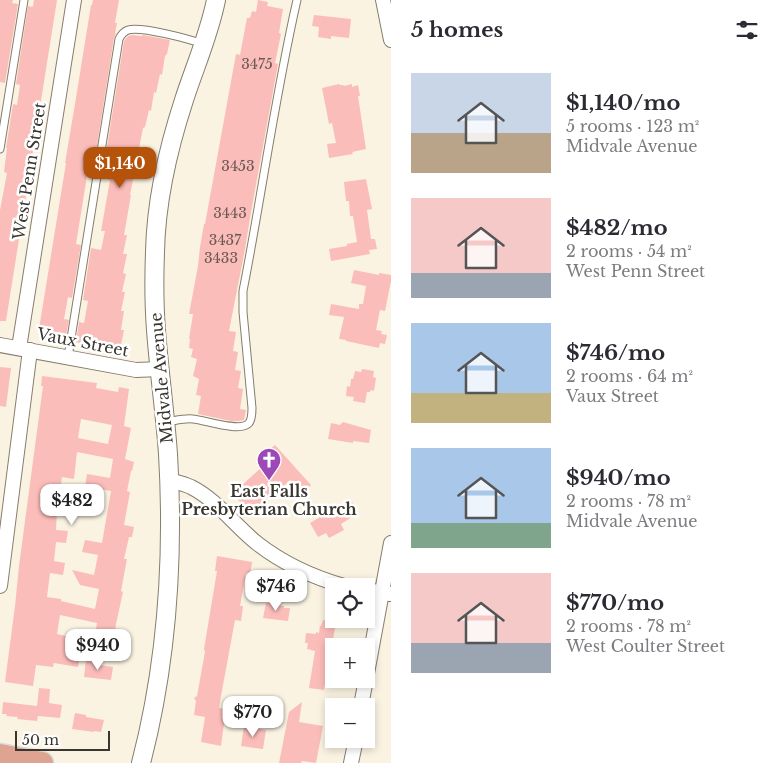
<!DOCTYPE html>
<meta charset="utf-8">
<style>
:root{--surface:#fff;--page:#f2f2f3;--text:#2b2b33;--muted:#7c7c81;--accent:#b45309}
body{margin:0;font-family:"Libre Baskerville",serif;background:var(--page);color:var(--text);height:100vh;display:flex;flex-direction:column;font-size:19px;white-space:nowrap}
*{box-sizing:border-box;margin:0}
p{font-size:16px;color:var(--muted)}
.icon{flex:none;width:28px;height:28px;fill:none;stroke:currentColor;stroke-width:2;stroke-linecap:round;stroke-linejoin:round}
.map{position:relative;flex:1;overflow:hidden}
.sheet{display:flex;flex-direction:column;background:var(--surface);width:390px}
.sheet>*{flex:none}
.fabs{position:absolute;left:325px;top:578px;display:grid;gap:10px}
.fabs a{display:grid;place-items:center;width:50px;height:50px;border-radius:0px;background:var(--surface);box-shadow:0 2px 8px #0003;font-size:25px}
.scale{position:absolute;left:15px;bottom:12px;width:95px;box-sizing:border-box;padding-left:5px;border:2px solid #39362f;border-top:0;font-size:14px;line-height:18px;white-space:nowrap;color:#39362f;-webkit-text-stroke:4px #fff;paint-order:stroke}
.price{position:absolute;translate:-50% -42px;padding:0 11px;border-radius:10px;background:#fff;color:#222;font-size:16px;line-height:32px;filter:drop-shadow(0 1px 2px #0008)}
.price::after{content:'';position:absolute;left:50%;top:30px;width:15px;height:11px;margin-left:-8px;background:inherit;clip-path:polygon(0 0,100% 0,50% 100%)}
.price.on{background:var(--accent);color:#fff}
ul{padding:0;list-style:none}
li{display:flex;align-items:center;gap:15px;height:125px;padding:0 20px}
li span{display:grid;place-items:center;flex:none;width:140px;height:100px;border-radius:0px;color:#555}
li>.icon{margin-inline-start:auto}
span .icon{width:60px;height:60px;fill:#fffc;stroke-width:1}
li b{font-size:21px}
h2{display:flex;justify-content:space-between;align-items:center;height:60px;padding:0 20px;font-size:21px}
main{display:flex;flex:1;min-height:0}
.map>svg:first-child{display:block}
</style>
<main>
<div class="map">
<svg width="391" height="763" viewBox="0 0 391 763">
<rect width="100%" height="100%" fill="#faf3e2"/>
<g fill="#fbbdba" fill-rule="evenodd">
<path d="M0 0H13L12 3 18 4 5 83 0 82Z"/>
<path d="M34 0H57L6 321H0V210L7 173 4 172 7 148H6L13 104 17 105 20 85 16 84 28 6 32 7 33 6Z"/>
<path d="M93 0H119L115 23H117L115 33H116L114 38 92 177 87 176 82 207 76 244 81 245 72 298 68 297 64 319 69 320 65 340 38 335 66 163H65L75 104 91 5H92Z"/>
<path d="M258 0 268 2 267 6 283 9 279 33 281 34 275 63 278 64 251 212 245 249 229 331 236 332 233 351 238 352 235 370 241 371 238 388 243 389 240 409 246 410 244 420 238 421H231L198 414 201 396 196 395 199 379 193 376 197 359 191 357 193 349 189 348 190 339H189L193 314H189L198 266 200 247 204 224H205L236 54 240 55 247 18H250L252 11 256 12Z"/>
<path d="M314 15 351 19 349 38 331 36V39L318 37 319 27 312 26Z"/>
<path d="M132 35 142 36 143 35 170 40 167 54 165 56 162 75 160 74 156 93 154 92 151 111 149 110 145 127 143 128 130 195H131L124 235H127L123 254H127L123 273 126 274 122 292H125L121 311H124L121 330H124L120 350 108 347V349L76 342 79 322 84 323 88 301 83 300 91 248 101 250 105 231H101L110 180 102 178 124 41 128 36Z"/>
<path d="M339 84 340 85H343L344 86 352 84V87L358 85 360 96H358L366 149 352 152 353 154 329 158 327 144 336 143 332 123 329 124 322 88Z"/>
<path d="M366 179 372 209 367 210 371 239H375L377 249 369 250 370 254 331 261 329 249 347 246V244L357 242 353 216H350L349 201H346L344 182Z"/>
<path d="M354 270 379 275V273L391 275V281L385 311 380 310 376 330 382 331 381 334 387 335 385 344 380 343 379 348 346 341V340L339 339 344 317 329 315 331 304 359 309V304H363L366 286 351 283Z"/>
<path d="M0 367 11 368 6 407 0 406Z"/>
<path d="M362 369 374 371 373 377 376 378 374 391 371 390 370 392H367L365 403 353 401 354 397 346 396 347 386 350 387 351 379H353L355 371 361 372Z"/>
<path d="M42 376 97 383 96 388 118 392 119 387 129 389 124 426 131 428 125 459 134 462 132 471H131L127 491 130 492 124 525 134 527 132 537H129L124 559H127L121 591 123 592 116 624 113 645 94 642 97 623 60 615 57 634 83 640 78 667 54 663 53 667 36 665 33 686 5 682 15 606 19 566 43 386H41ZM81 419 112 425 108 444 78 438ZM77 452 113 459 110 478 87 474 85 487 111 491 102 543 85 540 82 552 98 555 94 575 72 570 80 585 99 589 95 609 61 601V599L47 597 50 573 63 575 65 563 54 561 56 542 66 543 68 531 56 530 57 512H53L56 491 60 492 62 477 74 479Z"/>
<path d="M343 422 371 430 369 443 353 441V443L328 439 331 423 340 425Z"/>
<path d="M275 445 311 485 303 493 290 480 283 487 282 485 250 513 231 492 238 485 240 487 264 465 259 459Z"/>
<path d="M351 500 358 513 341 524 344 530 329 538 326 533 318 537 310 523 340 505 341 506Z"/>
<path d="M217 556 252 562V563L250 574 246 573 240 606H243L241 621 235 620 221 696 219 708 226 709 221 746 201 742 205 717 194 715 196 701 194 698 197 696 205 652 204 649 217 571H215Z"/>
<path d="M266 603 284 606V608H290L288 621 263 618Z"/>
<path d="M323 620 334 622 333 628H335L324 690 309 688 315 651 307 649 308 643H305L306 633 316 634V632L319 633 320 626H321Z"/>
<path d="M86 660 100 662V665L113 667 111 680 84 677Z"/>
<path d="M39 688 50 689 49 703 62 705 60 718 38 716 37 721 17 719 18 717 6 716 7 714H2L3 702 37 706Z"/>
<path d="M302 702 299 722 323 726 316 763 302 761 301 763H279L289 712Z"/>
<path d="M75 713 86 715V717L104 720 101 732 94 731V732L72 729Z"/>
<path d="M244 726 266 730 263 749H262L241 746Z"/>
</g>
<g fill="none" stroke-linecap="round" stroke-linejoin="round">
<defs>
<g id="service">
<path d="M0 149 24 0"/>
<path d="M68 357 119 39C121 35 123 32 128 30 141 26 189 39 203 44"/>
<path d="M166 422C174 421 184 418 193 419 205 420 241 433 249 423 252 419 252 413 252 408L243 312V291C262 194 275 96 297 0"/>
</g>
<g id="minor">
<path d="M383 0 391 40"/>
<path d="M0 345 136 370 160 369"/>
<path d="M19 348 74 0"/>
<path d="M169 480C176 482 184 484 191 487 217 500 235 526 258 544 284 564 312 577 344 586"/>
<path d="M0 586 30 350"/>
<path d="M366 590 390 594"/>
<path d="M361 706 391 543"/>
<path d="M351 763 356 739"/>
</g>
<path id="tertiary" d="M141 763C167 663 174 557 168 454 165 412 159 371 156 330 154 304 154 278 155 252 156 201 168 149 184 100 195 66 209 35 216 0"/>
<path id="primary" d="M0 755 42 763"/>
</defs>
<use href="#service" stroke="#847e6e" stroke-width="9"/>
<use href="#minor" stroke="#847e6e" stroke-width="16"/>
<use href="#tertiary" stroke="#847e6e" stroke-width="20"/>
<use href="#primary" stroke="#dbdbda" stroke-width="25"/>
<use href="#service" stroke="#fff" stroke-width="7"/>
<use href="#minor" stroke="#fff" stroke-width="14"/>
<use href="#tertiary" stroke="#fff" stroke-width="18"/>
<use href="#primary" stroke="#dfa491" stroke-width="22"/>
</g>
<defs>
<symbol id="church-pin" viewBox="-11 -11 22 30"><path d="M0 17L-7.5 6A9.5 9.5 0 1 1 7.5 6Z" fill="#9c48b6" stroke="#fff"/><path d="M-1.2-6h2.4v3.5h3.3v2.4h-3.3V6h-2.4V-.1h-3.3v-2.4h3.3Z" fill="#fff"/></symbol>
</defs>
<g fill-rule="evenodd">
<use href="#church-pin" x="255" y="446" width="28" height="38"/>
</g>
<g text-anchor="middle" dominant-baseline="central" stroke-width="5" stroke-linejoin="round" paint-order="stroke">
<g font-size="14" fill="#6a5852">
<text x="257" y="64">3475</text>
<text x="238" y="166">3453</text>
<text x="230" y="213">3443</text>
<text x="225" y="240">3437</text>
<text x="221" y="258">3433</text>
</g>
<g font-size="16" fill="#39362f" stroke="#fff">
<text transform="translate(29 171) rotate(-81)">West Penn Street</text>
<text transform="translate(83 342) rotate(11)">Vaux Street</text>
<text transform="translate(161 378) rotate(-95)">Midvale Avenue</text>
</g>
<g font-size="16" font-weight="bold" fill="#39362f" stroke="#fff">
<text x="269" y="491">East Falls<tspan x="269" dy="18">Presbyterian Church</tspan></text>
</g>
</g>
</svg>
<div class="fabs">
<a><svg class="icon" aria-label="locate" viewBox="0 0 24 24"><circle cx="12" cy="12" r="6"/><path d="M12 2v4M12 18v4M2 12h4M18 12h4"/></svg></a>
<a>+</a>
<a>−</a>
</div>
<div class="scale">50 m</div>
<b class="price on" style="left:120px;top:189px">$1,140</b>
<b class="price" style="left:72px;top:526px">$482</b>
<b class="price" style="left:276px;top:612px">$746</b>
<b class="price" style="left:98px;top:671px">$940</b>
<b class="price" style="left:253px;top:738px">$770</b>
</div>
<section class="sheet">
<h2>5 homes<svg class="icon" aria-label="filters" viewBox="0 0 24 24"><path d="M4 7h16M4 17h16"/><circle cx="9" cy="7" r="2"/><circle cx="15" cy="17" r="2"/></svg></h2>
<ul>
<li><span style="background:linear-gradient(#c9d6e8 60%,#b9a48a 0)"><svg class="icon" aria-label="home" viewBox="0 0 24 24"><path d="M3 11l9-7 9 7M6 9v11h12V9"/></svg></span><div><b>$1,140/mo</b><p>5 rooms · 123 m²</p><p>Midvale Avenue</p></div></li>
<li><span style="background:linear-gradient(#f6c9c9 75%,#9aa5b1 0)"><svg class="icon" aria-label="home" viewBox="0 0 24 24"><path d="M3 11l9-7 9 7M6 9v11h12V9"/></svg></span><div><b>$482/mo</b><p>2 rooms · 54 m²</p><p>West Penn Street</p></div></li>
<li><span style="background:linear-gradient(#a9c7e8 70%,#c2b280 0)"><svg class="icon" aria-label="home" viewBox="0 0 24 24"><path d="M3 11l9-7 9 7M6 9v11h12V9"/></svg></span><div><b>$746/mo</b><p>2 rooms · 64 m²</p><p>Vaux Street</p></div></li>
<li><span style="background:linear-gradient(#a9c7e8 75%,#7fa58c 0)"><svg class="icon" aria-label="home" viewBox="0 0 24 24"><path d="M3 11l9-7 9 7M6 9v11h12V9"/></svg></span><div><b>$940/mo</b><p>2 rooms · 78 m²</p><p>Midvale Avenue</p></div></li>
<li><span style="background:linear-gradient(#f6c9c9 70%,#9aa5b1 0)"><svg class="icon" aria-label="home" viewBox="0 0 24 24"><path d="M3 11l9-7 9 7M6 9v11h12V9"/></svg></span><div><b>$770/mo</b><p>2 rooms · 78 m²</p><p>West Coulter Street</p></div></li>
</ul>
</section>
</main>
